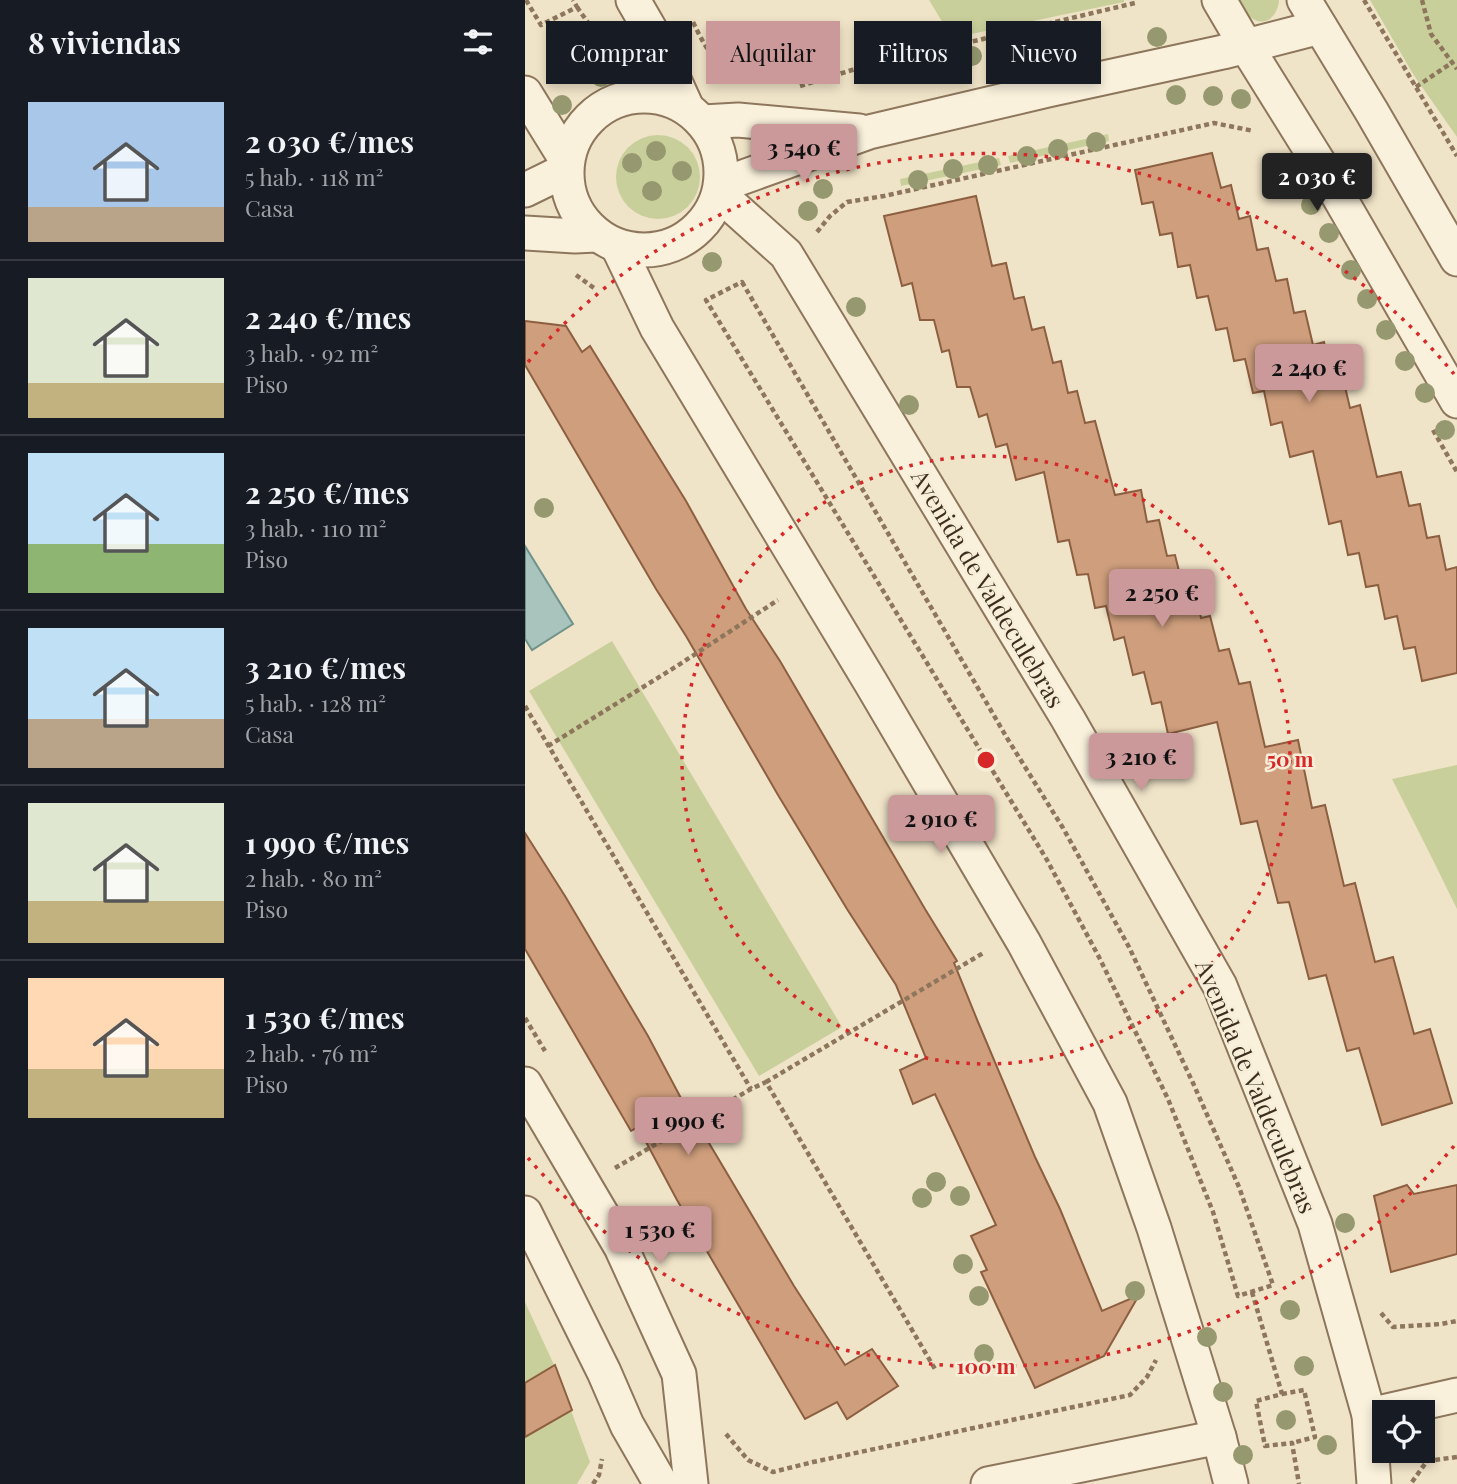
<!DOCTYPE html>
<html lang="es">
<meta charset="utf-8">
<style>
:root{--surface:#171b24;--page:#20242c;--text:#f1f3f6;--muted:#9ea1a6;--line:#363941;--accent:#cc999b}
body{margin:0;font-family:"Playfair Display",serif;background:var(--page);color:var(--text);height:100vh;display:flex;flex-direction:column;font-size:26px;white-space:nowrap}
*{box-sizing:border-box;margin:0}
p{font-size:23px;color:var(--muted)}
.icon{flex:none;width:38px;height:38px;fill:none;stroke:currentColor;stroke-width:2;stroke-linecap:round;stroke-linejoin:round}
.map{position:relative;flex:1;overflow:hidden}
.panel{display:flex;flex-direction:column;background:var(--surface);width:525px}
.panel>*{flex:none}
.hud{position:absolute;left:21px;top:21px;width:665px;height:63px;display:flex;gap:14px}
.controls{position:absolute;left:847px;top:1400px;display:grid;gap:14px}
.controls a{display:grid;place-items:center;width:63px;height:63px;border-radius:0px;background:var(--surface);box-shadow:0 4px 10px #0003;font-size:35px}
.price{position:absolute;translate:-50% -60px;padding:0 16px;border-radius:7px;background:var(--accent);color:#111;font-size:23px;line-height:46px;filter:drop-shadow(0 2px 4px #0008)}
.price::after{content:'';position:absolute;left:50%;top:42px;width:21px;height:16px;margin-left:-10px;background:inherit;clip-path:polygon(0 0,100% 0,50% 100%)}
.price.current{background:#222;color:#fff}
ul{padding:0;list-style:none}
li{display:flex;align-items:center;gap:21px;height:175px;padding:0 28px}
li+li{border-top:2px solid var(--line)}
li span{display:grid;place-items:center;flex:none;width:196px;height:140px;border-radius:0px;color:#555}
li>.icon{margin-inline-start:auto}
span .icon{width:84px;height:84px;fill:#fffc;stroke-width:1}
li b{font-size:30px}
h2{display:flex;justify-content:space-between;align-items:center;height:84px;padding:0 28px;font-size:30px}
.tag{padding:0 24px;border-radius:0px;background:var(--surface);box-shadow:0 4px 10px #0003;font-size:24px;line-height:63px}
.tag.current{background:var(--accent);color:#111}
main{display:flex;flex:1;min-height:0}
.map>svg:first-child{display:block}
</style>
<main>
<section class="panel">
<h2>8 viviendas<svg class="icon" aria-label="filters" viewBox="0 0 24 24"><path d="M4 7h16M4 17h16"/><circle cx="9" cy="7" r="2"/><circle cx="15" cy="17" r="2"/></svg></h2>
<ul>
<li><span style="background:linear-gradient(#a9c7e8 75%,#b9a48a 0)"><svg class="icon" aria-label="home" viewBox="0 0 24 24"><path d="M3 11l9-7 9 7M6 9v11h12V9"/></svg></span><div><b>2 030 €/mes</b><p>5 hab. · 118 m²</p><p>Casa</p></div></li>
<li><span style="background:linear-gradient(#dfe7d0 75%,#c2b280 0)"><svg class="icon" aria-label="home" viewBox="0 0 24 24"><path d="M3 11l9-7 9 7M6 9v11h12V9"/></svg></span><div><b>2 240 €/mes</b><p>3 hab. · 92 m²</p><p>Piso</p></div></li>
<li><span style="background:linear-gradient(#bfe0f5 65%,#8fb573 0)"><svg class="icon" aria-label="home" viewBox="0 0 24 24"><path d="M3 11l9-7 9 7M6 9v11h12V9"/></svg></span><div><b>2 250 €/mes</b><p>3 hab. · 110 m²</p><p>Piso</p></div></li>
<li><span style="background:linear-gradient(#bfe0f5 65%,#b9a48a 0)"><svg class="icon" aria-label="home" viewBox="0 0 24 24"><path d="M3 11l9-7 9 7M6 9v11h12V9"/></svg></span><div><b>3 210 €/mes</b><p>5 hab. · 128 m²</p><p>Casa</p></div></li>
<li><span style="background:linear-gradient(#dfe7d0 70%,#c2b280 0)"><svg class="icon" aria-label="home" viewBox="0 0 24 24"><path d="M3 11l9-7 9 7M6 9v11h12V9"/></svg></span><div><b>1 990 €/mes</b><p>2 hab. · 80 m²</p><p>Piso</p></div></li>
<li><span style="background:linear-gradient(#ffd9b3 65%,#c2b280 0)"><svg class="icon" aria-label="home" viewBox="0 0 24 24"><path d="M3 11l9-7 9 7M6 9v11h12V9"/></svg></span><div><b>1 530 €/mes</b><p>2 hab. · 76 m²</p><p>Piso</p></div></li>
</ul>
</section>
<div class="map">
<svg width="932" height="1484" viewBox="0 0 932 1484">
<rect width="100%" height="100%" fill="#f0e4c8"/>
<g fill="#c9cf9b">
<path d="M404 0H599V2L427 38Z"/>
<path d="M714 0H754C753 17 738 30 723 15 720 11 717 5 714 0Z"/>
<path d="M845 0H932V137L888 74Z"/>
<path d="M559 29 560 34 463 55 461 49Z"/>
<path d="M450 51 452 57 354 79 353 71Z"/>
<path d="M583 134 584 141 485 163 483 156Z"/>
<circle cx="133" cy="177" r="42"/>
<path d="M474 158 476 165 376 186 375 179Z"/>
<path d="M87 641 317 1027 234 1076 4 691Z"/>
<path d="M932 765V909L905 854 867 779Z"/>
<path d="M0 1302 30 1367 65 1462 52 1484H0Z"/>
</g>
<path fill="#a9c4bc" stroke="#6f938a" stroke-width="2" d="M0 546 48 624 7 650 0 639Z"/>
<g fill="#cf9f7d" stroke="#8d5f41" stroke-width="2">
<path d="M687 153 696 188 706 185 714 219 725 216 732 250 743 248 751 281 762 279 769 313 780 311 788 345 799 342 806 376 817 374 825 408 835 405 852 477 876 472 884 506 895 504 902 538 914 536 921 570 932 567V673L897 681 890 647 879 649 872 616 860 619 853 585 841 587 834 553 823 555 816 521 804 524 788 451 765 457 757 422 746 425 739 391 728 393 720 359 709 361 702 328 691 330 683 296 672 298 665 265 653 267 647 233 635 235 628 202 617 204 610 170Z"/>
<path d="M451 196 467 266 481 263 489 299 499 297 507 330 519 327 528 363 536 361 543 393 552 391 560 423 570 421 590 495 616 490 622 522 634 520 642 556 650 555 658 587 669 585 676 618 685 616 694 651 704 649 714 684 725 682 740 747 773 740 787 808 800 805 819 886 830 883 850 962 868 957 889 1034 905 1029 927 1103 857 1125 834 1048 822 1051 801 975 784 979 764 902 753 903 732 821 716 824 692 722 643 734 636 702 627 704 619 672 608 675 599 637 589 640 581 606 570 608 563 574 552 575 544 540 533 542 519 472 491 480 482 444 471 447 462 414 454 417 445 387H432L424 350 417 352 409 320H395L387 283 377 286 359 216Z"/>
<path d="M0 321 41 326 57 352 65 346 161 501 221 609 255 661 400 909 432 961 429 963 453 1022 510 1157 535 1209 577 1311 614 1295 579 1356 510 1388 456 1272 462 1270 446 1236 471 1225 410 1094 388 1104 375 1070 401 1058 371 985 322 909 253 795 161 636 131 589 0 365Z"/>
<path d="M0 833 40 896 123 1036 175 1134 178 1133 269 1286 320 1365 347 1349 373 1386 322 1419 312 1402 280 1419 152 1200 113 1127 106 1131 0 949Z"/>
<path d="M882 1185 889 1194 932 1185V1254L866 1272 849 1196Z"/>
<path d="M30 1365 47 1410 0 1437V1383Z"/>
</g>
<g fill="none" stroke-linecap="round" stroke-linejoin="round">
<defs>
<g id="minor">
<path d="M108 0 130 38 162 108"/>
<path d="M694 0 721 46 802 176 932 401"/>
<path d="M779 0 847 112 932 259"/>
<path d="M0 93 42 161"/>
<circle cx="119" cy="173" r="77"/>
<path d="M178 122 213 120 334 131"/>
<path d="M196 185 344 132 523 90 698 52 795 27"/>
<path d="M0 190 41 170"/>
<path d="M194 194 261 254 543 719 695 986 790 1224 844 1415 849 1484"/>
<path d="M0 233 50 236 71 235"/>
<path d="M93 247 132 328 346 683 499 943 585 1103 629 1228 694 1437 706 1484"/>
<path d="M0 1084 96 1247 154 1374 166 1484"/>
<path d="M0 1213 79 1372 102 1425 136 1484"/>
<path d="M844 1415 932 1395"/>
<path d="M463 1484 694 1437"/>
</g>
</defs>
<use href="#minor" stroke="#8d765c" stroke-width="37"/>
<g stroke="#8d765c" stroke-width="4.5" stroke-dasharray="5 3.5" stroke-linecap="butt">
<path d="M1 0 16 25 52 7 48 0"/>
<path d="M839 0 932 156"/>
<path d="M897 0 906 34 932 69"/>
<path d="M52 7 85 54"/>
<path d="M168 22C182 51 189 63 217 81"/>
<path d="M275 86 327 70 610 3 611 0"/>
<path d="M891 87 928 62"/>
<path d="M292 232 305 216 322 202 359 196 689 123 729 131"/>
<path d="M51 275 69 288"/>
<path d="M217 282 482 738 538 828 604 947 668 1083 714 1187 748 1285 713 1296 688 1212 643 1099 575 959 522 860 181 300Z"/>
<path d="M908 430 932 472"/>
<path d="M0 706 226 1089"/>
<path d="M23 746 152 666 253 600"/>
<path d="M0 1018 20 1051"/>
<path d="M241 1082 460 952"/>
<path d="M90 1168 226 1089 241 1082 410 1369"/>
<path d="M727 1292 757 1394 731 1401 740 1446 767 1443 774 1484"/>
<path d="M856 1313 868 1327 916 1324 932 1321"/>
<path d="M757 1394 779 1390 790 1437 767 1443"/>
<path d="M201 1434 223 1460 248 1472 288 1462 605 1395 622 1377 631 1360"/>
<path d="M887 1482 902 1461 932 1457"/>
<path d="M68 1484 74 1475 77 1459"/>
</g>
<use href="#minor" stroke="#faf1dc" stroke-width="33"/>
</g>
<g fill="#96986f">
<circle cx="544" cy="34" r="10"/>
<circle cx="632" cy="37" r="10"/>
<circle cx="511" cy="43" r="10"/>
<circle cx="447" cy="56" r="10"/>
<circle cx="408" cy="65" r="10"/>
<circle cx="121" cy="67" r="10"/>
<circle cx="371" cy="74" r="10"/>
<circle cx="76" cy="77" r="10"/>
<circle cx="651" cy="95" r="10"/>
<circle cx="688" cy="96" r="10"/>
<circle cx="716" cy="99" r="10"/>
<circle cx="37" cy="105" r="10"/>
<circle cx="571" cy="142" r="10"/>
<circle cx="533" cy="149" r="10"/>
<circle cx="131" cy="151" r="10"/>
<circle cx="502" cy="156" r="10"/>
<circle cx="107" cy="163" r="10"/>
<circle cx="463" cy="165" r="10"/>
<circle cx="428" cy="169" r="10"/>
<circle cx="157" cy="171" r="10"/>
<circle cx="768" cy="174" r="10"/>
<circle cx="393" cy="180" r="10"/>
<circle cx="298" cy="189" r="10"/>
<circle cx="127" cy="191" r="10"/>
<circle cx="786" cy="205" r="10"/>
<circle cx="283" cy="211" r="10"/>
<circle cx="804" cy="233" r="10"/>
<circle cx="187" cy="262" r="10"/>
<circle cx="826" cy="270" r="10"/>
<circle cx="842" cy="299" r="10"/>
<circle cx="331" cy="307" r="10"/>
<circle cx="861" cy="330" r="10"/>
<circle cx="880" cy="361" r="10"/>
<circle cx="900" cy="393" r="10"/>
<circle cx="384" cy="405" r="10"/>
<circle cx="920" cy="430" r="10"/>
<circle cx="19" cy="508" r="10"/>
<circle cx="411" cy="1182" r="10"/>
<circle cx="435" cy="1196" r="10"/>
<circle cx="397" cy="1198" r="10"/>
<circle cx="820" cy="1223" r="10"/>
<circle cx="438" cy="1264" r="10"/>
<circle cx="610" cy="1291" r="10"/>
<circle cx="454" cy="1296" r="10"/>
<circle cx="765" cy="1310" r="10"/>
<circle cx="682" cy="1337" r="10"/>
<circle cx="459" cy="1354" r="10"/>
<circle cx="779" cy="1366" r="10"/>
<circle cx="698" cy="1392" r="10"/>
<circle cx="761" cy="1420" r="10"/>
<circle cx="802" cy="1445" r="10"/>
<circle cx="718" cy="1455" r="10"/>
</g>
<g fill="none" stroke="#d62828" stroke-width="3.5" stroke-dasharray="3.5 7">
<circle cx="461" cy="760" r="304"/>
<path d="M929 1146A607 607 0 0 1 3 1158M3 362A607 607 0 0 1 929 374"/>
</g>
<g text-anchor="middle" dominant-baseline="central" stroke-width="5" stroke-linejoin="round" paint-order="stroke">
<g font-size="24" fill="#3d2e20" stroke="#f7eed8">
<text transform="translate(464 588) rotate(59)">Avenida de Valdeculebras</text>
<text transform="translate(732 1086) rotate(67)">Avenida de Valdeculebras</text>
</g>
</g>
<circle cx="461" cy="760" r="10" fill="#d62828" stroke="#f7eed8" stroke-width="3.5"/>
<g font-size="21" text-anchor="middle" font-weight="bold" fill="#d62828" stroke="#f7eed8" stroke-width="5" stroke-linejoin="round" paint-order="stroke">
<text x="765" y="767">50 m</text>
<text x="461" y="1374">100 m</text>
</g>
</svg>
<div class="controls">
<a><svg class="icon" aria-label="locate" viewBox="0 0 24 24"><circle cx="12" cy="12" r="6"/><path d="M12 2v4M12 18v4M2 12h4M18 12h4"/></svg></a>
</div>
<b class="price" style="left:279px;top:184px">3 540 €</b>
<b class="price current" style="left:792px;top:213px">2 030 €</b>
<b class="price" style="left:784px;top:404px">2 240 €</b>
<b class="price" style="left:637px;top:629px">2 250 €</b>
<b class="price" style="left:616px;top:793px">3 210 €</b>
<b class="price" style="left:416px;top:855px">2 910 €</b>
<b class="price" style="left:163px;top:1157px">1 990 €</b>
<b class="price" style="left:135px;top:1266px">1 530 €</b>
<div class="hud">
<a class="tag">Comprar</a>
<a class="tag current">Alquilar</a>
<a class="tag">Filtros</a>
<a class="tag">Nuevo</a>
</div>
</div>
</main>
